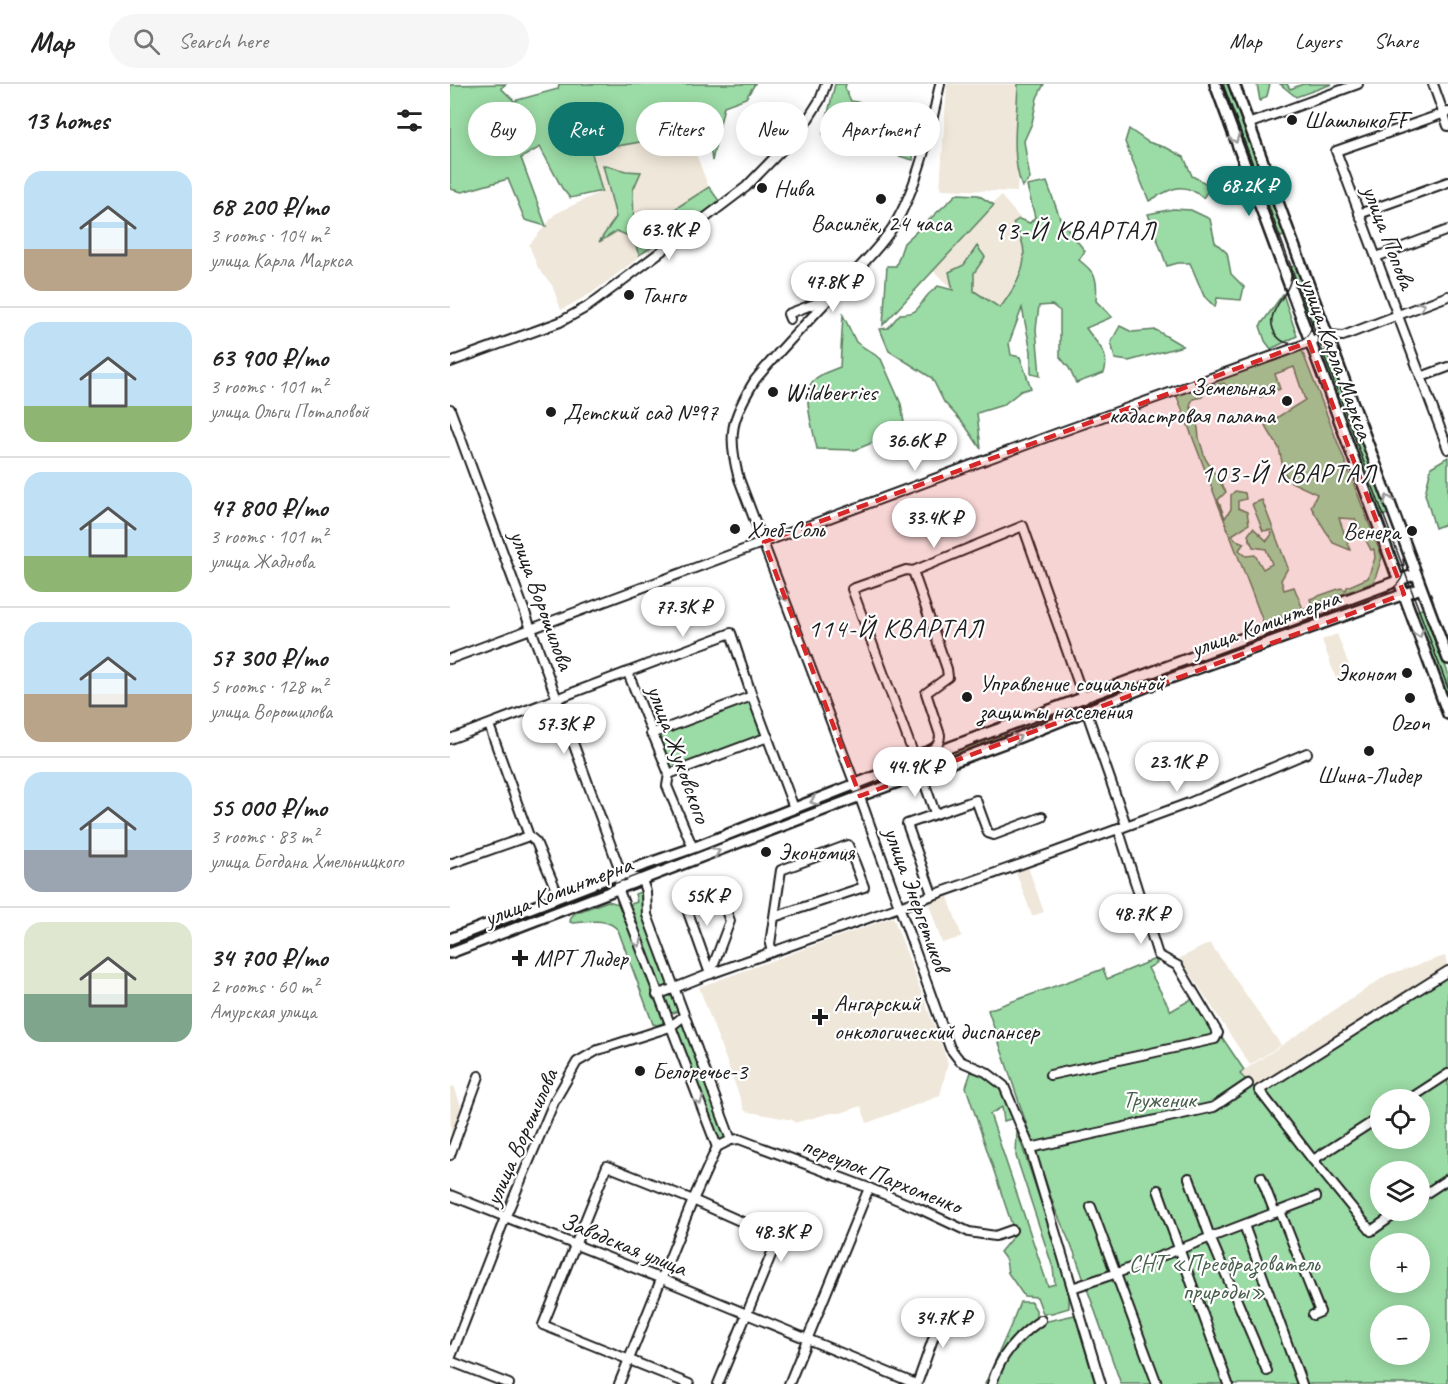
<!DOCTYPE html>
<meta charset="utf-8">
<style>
:root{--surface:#fff;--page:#f6f6f6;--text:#222;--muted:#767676;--line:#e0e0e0;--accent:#0f766e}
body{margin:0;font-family:Caveat,sans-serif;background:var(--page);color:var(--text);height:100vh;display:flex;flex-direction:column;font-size:22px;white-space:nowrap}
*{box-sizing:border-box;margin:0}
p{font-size:20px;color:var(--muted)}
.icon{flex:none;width:33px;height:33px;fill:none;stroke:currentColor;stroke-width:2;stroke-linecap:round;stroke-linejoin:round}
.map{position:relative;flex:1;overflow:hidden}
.side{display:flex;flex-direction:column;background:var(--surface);width:450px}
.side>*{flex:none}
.banner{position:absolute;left:18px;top:18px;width:570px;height:54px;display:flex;gap:12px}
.tools{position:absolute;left:920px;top:1005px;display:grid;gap:12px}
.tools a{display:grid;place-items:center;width:60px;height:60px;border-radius:50%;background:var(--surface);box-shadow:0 3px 15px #0003;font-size:30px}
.price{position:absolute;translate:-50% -51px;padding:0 14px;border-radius:21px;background:#fff;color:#222;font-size:20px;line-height:39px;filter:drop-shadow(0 2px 3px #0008)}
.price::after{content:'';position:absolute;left:50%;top:36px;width:18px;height:14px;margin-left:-9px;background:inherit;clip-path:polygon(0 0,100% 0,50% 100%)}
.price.on{background:var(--accent);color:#fff}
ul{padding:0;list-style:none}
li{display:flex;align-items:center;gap:18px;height:150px;padding:0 24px}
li+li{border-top:2px solid var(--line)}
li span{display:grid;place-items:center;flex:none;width:168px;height:120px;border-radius:18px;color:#555}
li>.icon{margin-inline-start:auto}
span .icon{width:72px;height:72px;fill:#fffc;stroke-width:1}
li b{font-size:26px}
h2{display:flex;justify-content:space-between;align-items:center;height:72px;padding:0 24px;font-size:26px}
.tag{padding:0 21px;border-radius:27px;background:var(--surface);box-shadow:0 3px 15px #0003;font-size:21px;line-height:54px}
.tag.on{background:var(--accent);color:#fff}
header{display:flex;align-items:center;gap:36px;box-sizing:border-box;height:84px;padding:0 30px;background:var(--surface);border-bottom:2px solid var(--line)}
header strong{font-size:28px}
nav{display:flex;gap:33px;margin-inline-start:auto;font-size:21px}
.search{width:420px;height:54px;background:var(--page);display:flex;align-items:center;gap:15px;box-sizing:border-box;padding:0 21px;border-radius:33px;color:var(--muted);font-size:22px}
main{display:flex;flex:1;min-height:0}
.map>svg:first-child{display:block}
</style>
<header>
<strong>Map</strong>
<div class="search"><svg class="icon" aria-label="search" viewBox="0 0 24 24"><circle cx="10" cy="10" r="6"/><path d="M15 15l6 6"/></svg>Search here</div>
<nav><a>Map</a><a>Layers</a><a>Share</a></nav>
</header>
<main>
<section class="side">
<h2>13 homes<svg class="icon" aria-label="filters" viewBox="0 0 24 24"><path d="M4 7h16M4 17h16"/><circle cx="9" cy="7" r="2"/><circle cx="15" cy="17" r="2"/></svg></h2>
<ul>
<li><span style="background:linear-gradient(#bfe0f5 65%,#b9a48a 0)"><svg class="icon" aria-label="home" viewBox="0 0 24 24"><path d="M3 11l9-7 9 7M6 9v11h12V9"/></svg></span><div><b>68 200 ₽/mo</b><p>3 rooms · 104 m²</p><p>улица Карла Маркса</p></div></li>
<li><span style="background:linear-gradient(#bfe0f5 70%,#8fb573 0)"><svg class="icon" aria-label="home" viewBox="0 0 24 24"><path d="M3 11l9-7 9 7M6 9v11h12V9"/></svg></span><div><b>63 900 ₽/mo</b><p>3 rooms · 101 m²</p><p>улица Ольги Потаповой</p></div></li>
<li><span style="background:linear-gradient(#bfe0f5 70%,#8fb573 0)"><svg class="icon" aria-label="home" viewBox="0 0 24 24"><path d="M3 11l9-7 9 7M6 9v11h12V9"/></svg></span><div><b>47 800 ₽/mo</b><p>3 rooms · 101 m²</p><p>улица Жаднова</p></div></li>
<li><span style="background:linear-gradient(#bfe0f5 60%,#b9a48a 0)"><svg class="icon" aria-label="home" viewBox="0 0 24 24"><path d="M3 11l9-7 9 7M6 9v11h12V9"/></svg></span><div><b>57 300 ₽/mo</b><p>5 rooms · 128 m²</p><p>улица Ворошилова</p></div></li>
<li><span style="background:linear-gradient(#bfe0f5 65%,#9aa5b1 0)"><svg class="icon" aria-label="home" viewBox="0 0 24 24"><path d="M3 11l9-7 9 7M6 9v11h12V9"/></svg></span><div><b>55 000 ₽/mo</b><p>3 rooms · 83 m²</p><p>улица Богдана Хмельницкого</p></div></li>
<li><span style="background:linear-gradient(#dfe7d0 60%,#7fa58c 0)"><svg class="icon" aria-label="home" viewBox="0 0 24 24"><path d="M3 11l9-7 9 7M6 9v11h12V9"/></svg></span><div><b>34 700 ₽/mo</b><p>2 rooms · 60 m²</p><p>Амурская улица</p></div></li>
</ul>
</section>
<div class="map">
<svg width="998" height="1300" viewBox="0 0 998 1300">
<rect width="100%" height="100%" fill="#fff"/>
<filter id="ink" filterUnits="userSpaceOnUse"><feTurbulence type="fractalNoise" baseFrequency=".0167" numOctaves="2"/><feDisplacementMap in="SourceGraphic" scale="12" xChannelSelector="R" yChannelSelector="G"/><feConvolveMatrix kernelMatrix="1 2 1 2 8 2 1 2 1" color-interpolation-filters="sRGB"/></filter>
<g filter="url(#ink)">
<g fill="#efe7d9">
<path d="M497 0H572L567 108 490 105Z"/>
<path d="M218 16 243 62 264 117 142 209 111 226 102 201 88 184 79 161 105 130 152 107 132 58 153 51 150 39Z"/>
<path d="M551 112 577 142 578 209 562 224 521 222 482 186 533 128Z"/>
<path d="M887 550 904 594 888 600 872 556Z"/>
<path d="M578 783 594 828 582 832 566 788Z"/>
<path d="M497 810 512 853 492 859 478 817Z"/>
<path d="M443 833 498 979 490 1012 417 1039 411 1022 391 1029H381L344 1039 343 1036 295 1027 249 903Z"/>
<path d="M760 859 831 961 800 981 730 874Z"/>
<path d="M995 872 998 884 805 1003 790 989 937 891Z"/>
<path d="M4 1002 14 1031 1 1060 0 1004Z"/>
</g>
<g fill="#9bdba5" stroke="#5c7c60" stroke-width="1.5" fill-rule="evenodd">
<path d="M56 0 51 4 64 17 108 5 109 0H305L296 14 274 22 262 77 258 49 242 41 213 54 167 62V34L158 46 140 62 152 107 120 114 112 104 90 63 71 74 96 142 75 136 58 95 12 108 0 105V1Z"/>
<path d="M385 0H396L395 4 401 17 451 26 465 32 463 76 373 50Z"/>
<path d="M568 0H594L587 14 582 39 574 57 580 95 572 103C560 70 567 35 568 0Z"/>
<path d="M769 0H779L836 151 826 155Z"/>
<path d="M807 0H820L817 12 810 17Z"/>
<path d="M830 0H837L840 5 853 0H882L846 13Z"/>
<path d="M679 45 698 58 717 64 734 73 742 92 761 102 753 114C733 96 720 105 699 117L675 58Z"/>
<path d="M153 81 176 87 191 88 183 106 184 141H200L259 103 272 121 189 171 183 154 167 147 149 158 166 133Z"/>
<path d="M597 98 611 137 635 167 629 176C646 189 648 195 646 217L662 233 636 244C646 260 661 268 654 289L626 299 619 284 610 273V227L602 221 589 222 586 245 590 292 581 290V267L572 224 559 259 561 271 570 273 581 304 571 307 553 321 527 329 531 365 514 340 494 318 482 294 439 267 430 245 438 244 450 230C470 229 466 225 477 212 480 208 485 205 488 202L503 206 499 188 514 181 527 162 535 173 524 189V207L550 224C571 196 585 171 563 139L569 135 580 139 585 133 577 102Z"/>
<path d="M507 110 528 111 544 121 433 241 437 182H446L454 159Z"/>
<path d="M723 125 741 126 760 135 765 158 777 169 781 190 794 203 791 216 767 214 765 223 754 212 740 179H728L717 182 698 130Z"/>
<path d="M846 181 867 238 858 241 837 185Z"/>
<path d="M833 210 847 252 821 265 815 257 810 242Z"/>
<path d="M393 231 406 258 431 275 451 320 455 345 405 366 367 365C364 348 350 308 364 296 371 289 381 287 390 283Z"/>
<path d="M670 242 682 248 706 246 733 262 679 277 665 275 661 258Z"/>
<path d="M851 264 932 473 924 498 862 522 860 515 891 504 896 506 897 503 918 494 925 474 924 465 921 466 905 435 889 434 900 466 883 459 861 423 867 410 841 398 834 388 829 364 815 341 855 316 844 283 825 290 830 305 810 313 803 304 791 308 787 304 779 306 774 299 769 300V304L765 310 756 306 752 313 743 315 740 321 748 344 749 354 755 374 776 408 768 416 775 434 781 425V411L785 407 795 409 796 415 788 417V424L797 428 799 440 782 451 786 456 794 459 789 466 796 472 805 471 813 485 822 480 816 465 803 463 798 451 803 444 817 457 822 450 820 446 813 447 802 420 812 416 838 484 831 496 834 506 844 503 853 525 814 540 726 310Z"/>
<path d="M878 266 938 430 928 433 868 269Z"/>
<path d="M998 373V439L985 444 975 410 981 383Z"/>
<path d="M925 508 928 515 819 556 817 549Z"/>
<path d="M974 524 998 589V620L964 528Z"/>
<path d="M809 552 812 559 572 649 570 642Z"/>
<path d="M302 612 318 653 219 690 202 650Z"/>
<path d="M555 648 558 655 413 709 410 702Z"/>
<path d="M401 706 404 713 194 792 192 785Z"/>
<path d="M152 800 155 807 28 856 26 849Z"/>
<path d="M191 808 194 817 193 832 218 900 215 906 207 903 178 821 187 818 185 810Z"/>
<path d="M158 817 169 820 213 935V939L207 941 203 940 168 846C157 833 138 838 123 839L120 838 121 833 125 829Z"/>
<path d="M705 875 707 879 698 884 721 927 745 913 794 986 790 990 795 995 799 994 805 1006 822 993 998 884V1300H671L624 1168 605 1125 538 926 653 885 657 895ZM930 1016H969V1054H930ZM930 1088H969V1126H930ZM930 1160H969V1198H930ZM930 1232H969V1270H930Z"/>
<path d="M217 912H223L228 927 219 930 214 915Z"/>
<path d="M228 940H234L276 1049 274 1058H268L225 945Z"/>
<path d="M521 988C548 993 554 1011 564 1034L554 1037 552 1023 540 1030 598 1202 605 1200 603 1184 566 1072 567 1047 611 1178 619 1212V1224L602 1229H593L587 1213 574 1212 558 1189 556 1176 550 1168 565 1150 516 1003Z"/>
<path d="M570 1218H581L586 1226V1235L589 1239 625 1231 645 1300H535L561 1241Z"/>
</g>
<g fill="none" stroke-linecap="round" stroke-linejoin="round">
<defs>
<g id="minor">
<path d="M490 0C481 44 467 105 443 143 426 169 400 192 379 215 354 241 328 268 305 296 281 335 277 351 289 395L412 719 500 964 510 977 536 988 554 1002 580 1064 651 1300"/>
<path d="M983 0 998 42"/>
<path d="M998 28 886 67 998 365"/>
<path d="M798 40 908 0"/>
<path d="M909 130 998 98"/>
<path d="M926 173 998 146"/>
<path d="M340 235 338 230 377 215"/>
<path d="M0 278 110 238 137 223 164 203 296 103 351 46 370 16 376 0"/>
<path d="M971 293 998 283"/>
<path d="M0 325 171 789"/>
<path d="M463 487 497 585 498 593 476 609 490 651C490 666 476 667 464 671"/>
<path d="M0 575 605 350 842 265 877 251 893 252 998 212"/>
<path d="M178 589 219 690 217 702 243 764"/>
<path d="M636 626 676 741"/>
<path d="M39 641 79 752 86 758 109 813"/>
<path d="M201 650 302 612"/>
<path d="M0 655 281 549 302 612 344 724"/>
<path d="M466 677 402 505 456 486 463 487 573 442 634 615"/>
<path d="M471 689 485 729"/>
<path d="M219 690 318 653"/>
<path d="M0 780 79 752"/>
<path d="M171 789 192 796 196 808 197 831 281 1056"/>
<path d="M171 789 168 804 267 1063"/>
<path d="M266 801 280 837 260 890 233 814Z"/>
<path d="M482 810 457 740 526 716 538 749 544 751 592 733"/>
<path d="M322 868 320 860 324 833 414 803 398 761 331 786 324 833"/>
<path d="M207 911 260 890 605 768 739 719 857 669"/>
<path d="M600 991 765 955 768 949 728 882 708 871 668 744"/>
<path d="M958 1016 998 990"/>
<path d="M267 1063 281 1056 289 1055 419 1104 470 1125 519 1148 545 1152 562 1146"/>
<path d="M580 1064 764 1023 798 1000"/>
<path d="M0 1071 29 992"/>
<path d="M863 1076 930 1033"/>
<path d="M811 1093 825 1129"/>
<path d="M739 1094 760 1153 817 1287"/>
<path d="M708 1106 778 1300"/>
<path d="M0 1111 212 1195 466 1300"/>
<path d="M969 1114 998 1095"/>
<path d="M641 1123 707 1300"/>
<path d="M951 1126 921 1147 863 1076 809 1006 998 887"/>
<path d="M830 1127 870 1228 863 1231"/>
<path d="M794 1141 852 1300"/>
<path d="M622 1204 667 1189 866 1113"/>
<path d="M0 1275 55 1134 104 1018 127 978 148 966 220 943 234 932"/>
<path d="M0 1277 59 1300"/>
<path d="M169 1300 243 1116 267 1063"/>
<path d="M239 1300 93 1241 157 1082 243 1116 328 1154 268 1300"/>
<path d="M339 1300 419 1104"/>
<path d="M467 1300 495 1221"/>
<path d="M542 1300C550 1271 567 1253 591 1236"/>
</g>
<g id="tertiary">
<path d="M765 0 998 630"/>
<path d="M784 0 998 575"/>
<path d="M0 855 171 789 243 764 495 665 966 490"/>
<path d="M0 869 410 712 565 655 698 602 971 504"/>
</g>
</defs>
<use href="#minor" stroke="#1c1c1c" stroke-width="12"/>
<use href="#tertiary" stroke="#1c1c1c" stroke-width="14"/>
<use href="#minor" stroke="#fff" stroke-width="8"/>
<use href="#tertiary" stroke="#fff" stroke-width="9"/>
<g stroke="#1c1c1c" stroke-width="1.5">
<path d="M773 0 998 604"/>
<path d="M841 186C844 208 819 222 822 241 827 268 862 264 863 235"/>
<path d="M0 864C41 849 80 831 121 816 391 715 659 610 930 512 947 504 957 494 953 475"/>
</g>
</g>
<defs><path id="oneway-chevron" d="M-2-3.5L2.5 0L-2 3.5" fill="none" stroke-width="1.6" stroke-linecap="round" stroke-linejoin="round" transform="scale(1.5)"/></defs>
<g stroke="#999">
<use href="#oneway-chevron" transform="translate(785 55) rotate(70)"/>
<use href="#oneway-chevron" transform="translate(971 222) rotate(-20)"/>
<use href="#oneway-chevron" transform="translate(938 415) rotate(-110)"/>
<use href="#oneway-chevron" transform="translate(335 513) rotate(69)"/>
<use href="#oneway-chevron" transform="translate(969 550) rotate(71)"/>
<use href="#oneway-chevron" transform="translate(567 654) rotate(-21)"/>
<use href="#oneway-chevron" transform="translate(364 717) rotate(159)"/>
<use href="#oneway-chevron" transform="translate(266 768) rotate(-21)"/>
<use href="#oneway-chevron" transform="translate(188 859) rotate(70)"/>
<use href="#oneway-chevron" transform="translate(249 1017) rotate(69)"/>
</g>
</g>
<path fill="#d62828" fill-opacity="0.2" stroke="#d62828" stroke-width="4.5" stroke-dasharray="12 8" stroke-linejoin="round" d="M859 258 954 510 410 712 314 458Z"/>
<g fill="#1c1c1c" stroke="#fff" stroke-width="2">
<circle cx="842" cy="36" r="6"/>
<circle cx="312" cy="104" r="6"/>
<circle cx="431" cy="115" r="6"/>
<circle cx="179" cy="211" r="6"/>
<circle cx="323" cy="308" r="6"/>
<circle cx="837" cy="317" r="6"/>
<circle cx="101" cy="328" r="6"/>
<circle cx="285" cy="445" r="6"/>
<circle cx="962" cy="447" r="6"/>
<circle cx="957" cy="589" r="6"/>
<circle cx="517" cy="613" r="6"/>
<circle cx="960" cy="614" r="6"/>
<circle cx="919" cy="667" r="6"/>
<circle cx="316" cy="768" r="6"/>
<path d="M67 865h6v6h6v6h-6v6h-6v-6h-6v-6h6z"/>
<path d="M367 924h6v6h6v6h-6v6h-6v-6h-6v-6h6z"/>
<circle cx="190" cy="987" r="6"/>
</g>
<g text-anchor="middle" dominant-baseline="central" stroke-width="4.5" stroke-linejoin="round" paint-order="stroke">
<g font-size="24" fill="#1c1c1c" stroke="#fff" text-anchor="start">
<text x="854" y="36">ШашлыкoFF</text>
<text x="324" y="104">Нива</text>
<text x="431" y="139" text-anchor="middle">Василёк, 24 часа</text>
<text x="191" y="211">Танго</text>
<text x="825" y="303" text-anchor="end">Земельная<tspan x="825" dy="28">кадастровая палата</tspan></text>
<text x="335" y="308">Wildberries</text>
<text x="113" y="328">Детский сад №97</text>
<text x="297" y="445">Хлеб-Соль</text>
<text x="950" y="447" text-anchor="end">Венера</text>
<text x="945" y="589" text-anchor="end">Эконом</text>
<text x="529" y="599">Управление социальной<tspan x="529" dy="28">защиты населения</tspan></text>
<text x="960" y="638" text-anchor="middle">Ozon</text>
<text x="919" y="691" text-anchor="middle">Шина-Лидер</text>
<text x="328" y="768">Экономия</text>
<text x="84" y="874">МРТ Лидер</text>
<text x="384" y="919">Ангарский<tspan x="384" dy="28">онкологический диспансер</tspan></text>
<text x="202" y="987">Белоречье-3</text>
</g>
<g font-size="24" fill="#1c1c1c" stroke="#fff">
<text transform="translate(939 153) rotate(69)">улица Попова</text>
<text transform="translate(887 274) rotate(70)">улица Карла Маркса</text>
<text transform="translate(92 516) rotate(70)">улица Ворошилова</text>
<text transform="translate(815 539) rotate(-20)">улица Коминтерна</text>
<text transform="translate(229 670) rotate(70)">улица Жуковского</text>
<text transform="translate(108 807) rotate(-21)">улица Коминтерна</text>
<text transform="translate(467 815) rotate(70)">улица Энергетиков</text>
<text transform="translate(71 1053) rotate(-66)">улица Ворошилова</text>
<text transform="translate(432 1091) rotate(22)">переулок Пархоменко</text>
<text transform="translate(174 1160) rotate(22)">Заводская улица</text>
</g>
<g font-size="24" fill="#485f4c" stroke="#fff">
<text x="709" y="1015">Труженик</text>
<text x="774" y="1179">СНТ «Преобразователь<tspan x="774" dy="28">природы»</tspan></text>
</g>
<g font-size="26" letter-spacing="1.5" fill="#1c1c1c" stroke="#fff">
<text x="625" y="146">93-Й КВАРТАЛ</text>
<text x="839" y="389">103-Й КВАРТАЛ</text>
<text x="446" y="544">114-Й КВАРТАЛ</text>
</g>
</g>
</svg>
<div class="tools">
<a><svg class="icon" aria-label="locate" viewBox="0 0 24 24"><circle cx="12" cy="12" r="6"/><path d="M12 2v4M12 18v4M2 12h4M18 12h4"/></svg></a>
<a><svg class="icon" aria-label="layers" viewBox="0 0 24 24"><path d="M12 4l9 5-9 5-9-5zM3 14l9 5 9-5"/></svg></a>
<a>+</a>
<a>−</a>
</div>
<b class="price on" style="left:799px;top:133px">68.2K ₽</b>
<b class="price" style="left:219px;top:177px">63.9K ₽</b>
<b class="price" style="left:383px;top:229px">47.8K ₽</b>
<b class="price" style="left:465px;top:388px">36.6K ₽</b>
<b class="price" style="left:484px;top:465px">33.4K ₽</b>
<b class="price" style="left:233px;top:554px">77.3K ₽</b>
<b class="price" style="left:114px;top:671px">57.3K ₽</b>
<b class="price" style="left:727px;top:709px">23.1K ₽</b>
<b class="price" style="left:465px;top:714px">44.9K ₽</b>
<b class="price" style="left:257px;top:843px">55K ₽</b>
<b class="price" style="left:691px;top:861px">48.7K ₽</b>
<b class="price" style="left:331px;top:1179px">48.3K ₽</b>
<b class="price" style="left:493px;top:1265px">34.7K ₽</b>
<div class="banner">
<a class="tag">Buy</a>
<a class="tag on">Rent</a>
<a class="tag">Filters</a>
<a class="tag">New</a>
<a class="tag">Apartment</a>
</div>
</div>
</main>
